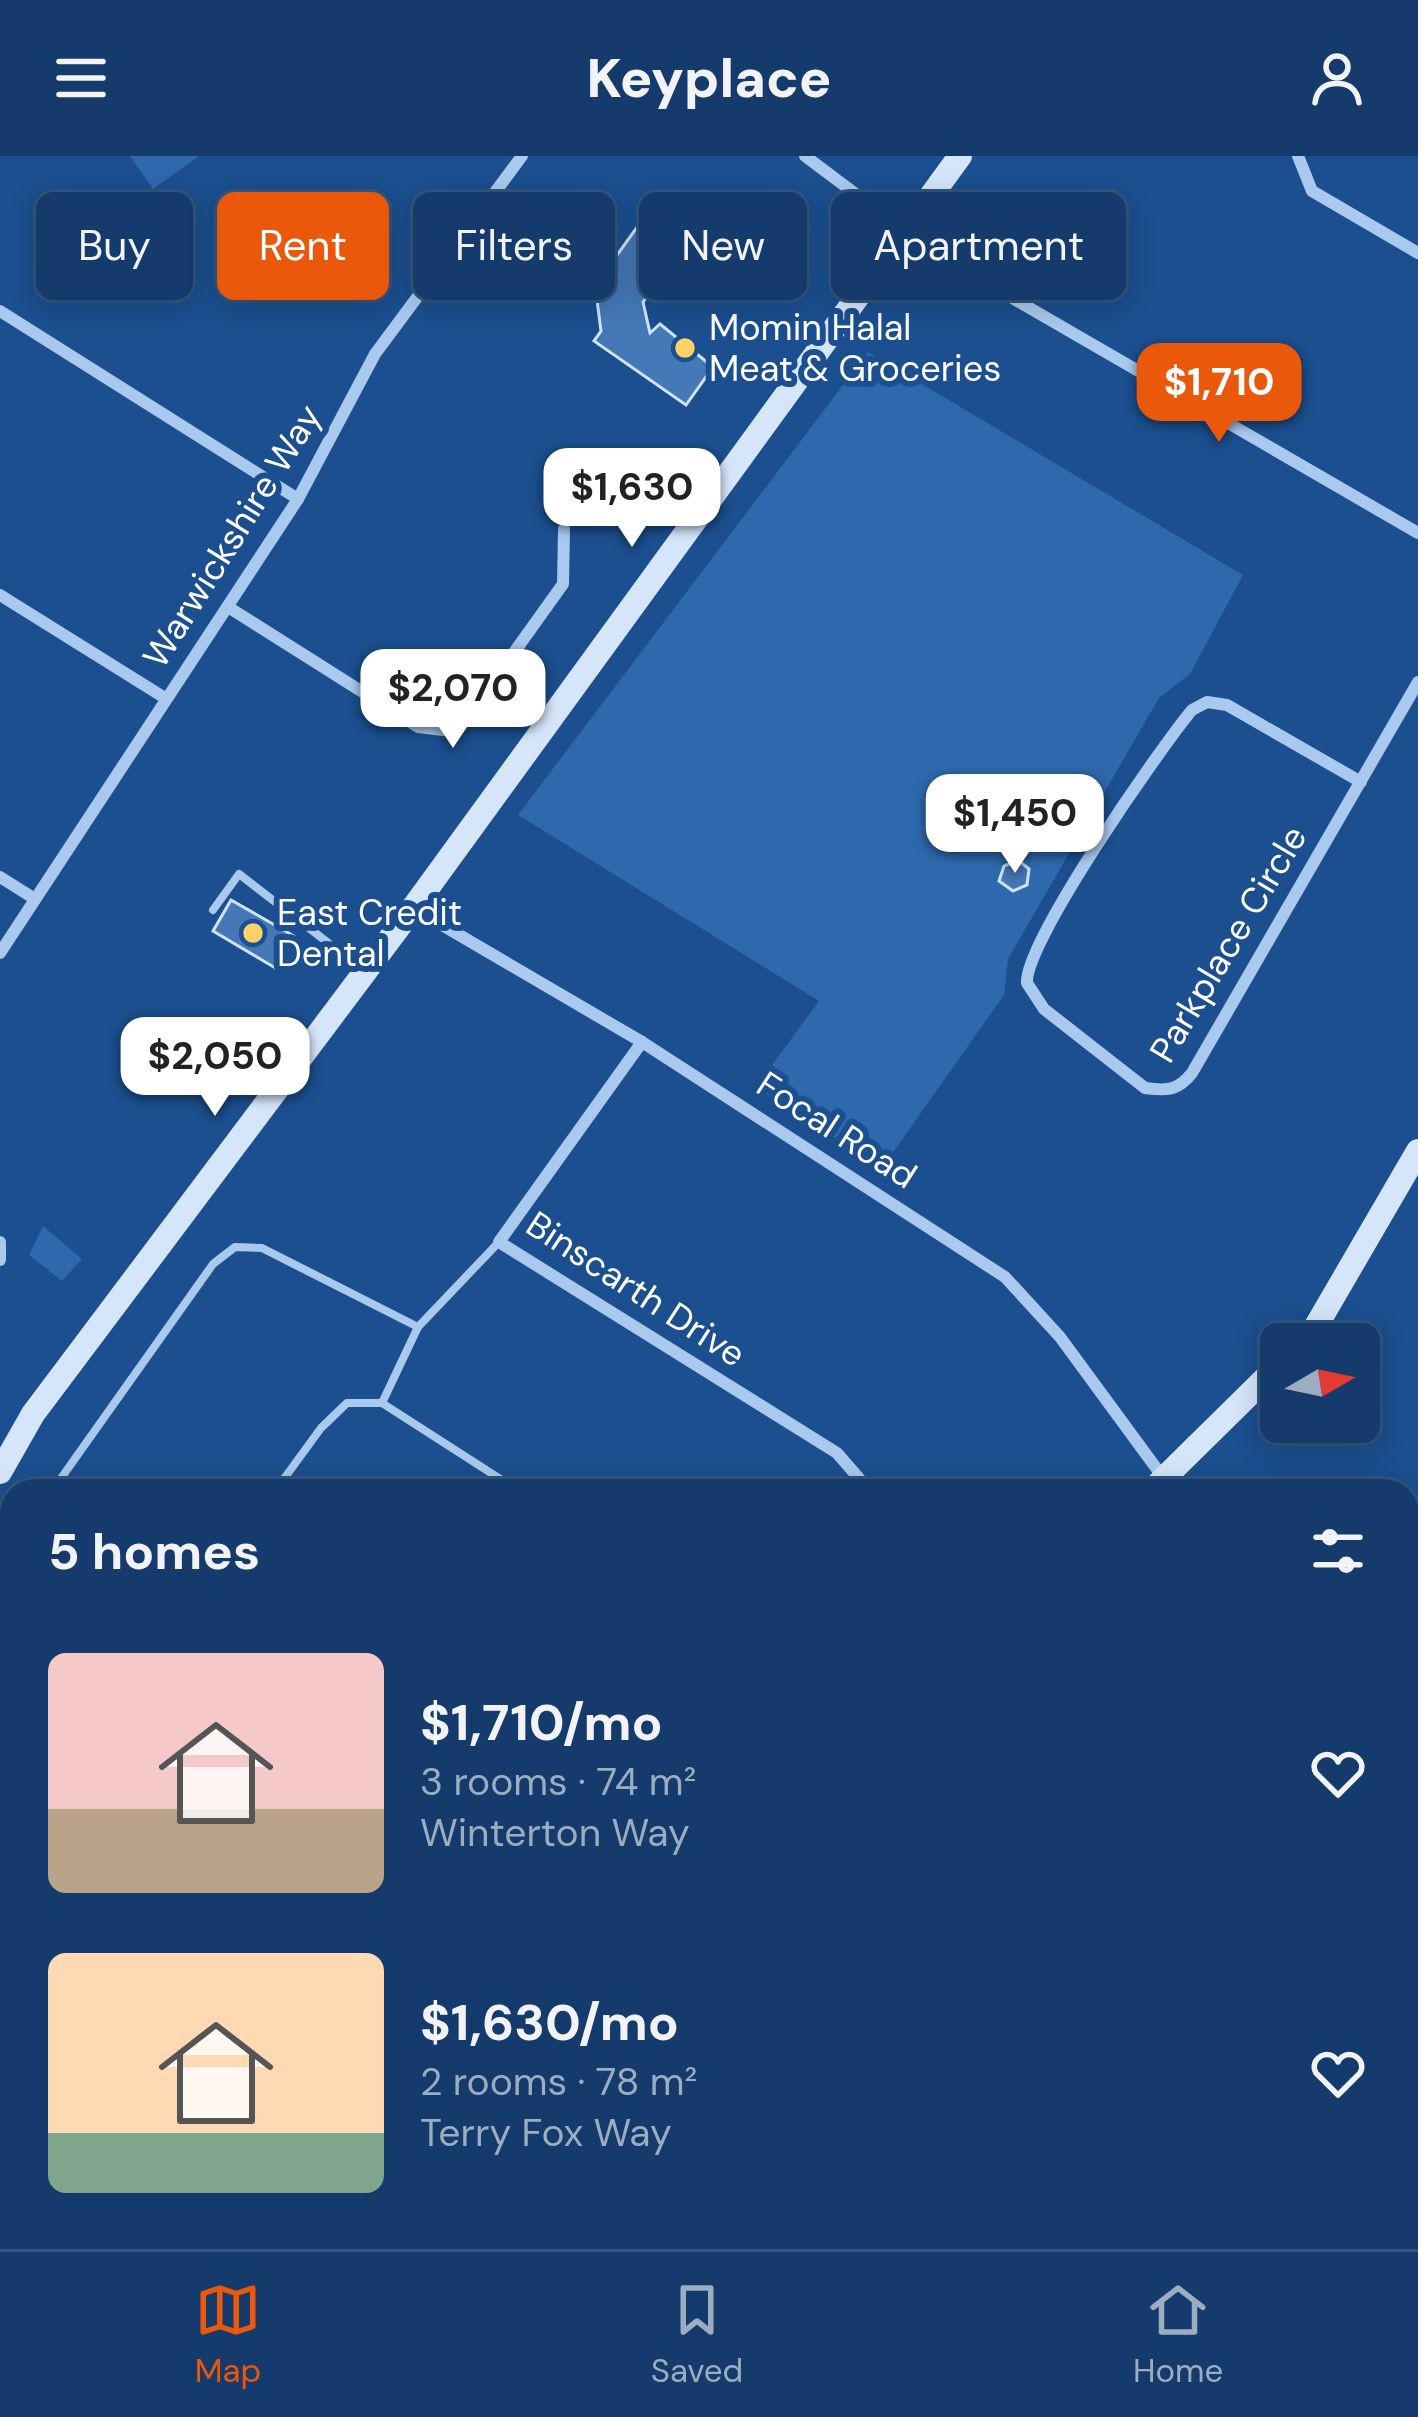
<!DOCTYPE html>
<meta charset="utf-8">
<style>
:root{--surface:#143b6b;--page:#214673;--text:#f1f3f6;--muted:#9dadc1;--line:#33557e;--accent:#ea580c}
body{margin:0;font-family:"DM Sans",sans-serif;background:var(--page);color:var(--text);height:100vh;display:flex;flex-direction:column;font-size:45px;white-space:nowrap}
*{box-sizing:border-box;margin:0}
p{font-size:39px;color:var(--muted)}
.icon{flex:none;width:66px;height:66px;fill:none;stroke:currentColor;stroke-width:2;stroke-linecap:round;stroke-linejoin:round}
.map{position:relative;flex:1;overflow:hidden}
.panel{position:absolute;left:0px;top:1323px;width:1419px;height:771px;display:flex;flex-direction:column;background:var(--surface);border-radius:36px 36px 0 0;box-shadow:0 6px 30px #0003,0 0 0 3px var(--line)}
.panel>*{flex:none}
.top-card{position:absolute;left:36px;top:36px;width:1347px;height:108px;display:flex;gap:24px}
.needle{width:78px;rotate:81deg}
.tools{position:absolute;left:1260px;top:1167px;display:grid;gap:24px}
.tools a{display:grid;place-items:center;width:120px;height:120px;border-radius:18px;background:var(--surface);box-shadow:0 6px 30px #0003,0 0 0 3px var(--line);font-size:60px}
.price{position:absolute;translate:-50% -102px;padding:0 27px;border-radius:24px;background:#fff;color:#222;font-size:39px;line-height:78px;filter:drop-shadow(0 3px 6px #0008)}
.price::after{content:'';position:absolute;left:50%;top:72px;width:36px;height:27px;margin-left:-18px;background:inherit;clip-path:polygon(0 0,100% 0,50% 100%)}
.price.on{background:var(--accent);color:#fff}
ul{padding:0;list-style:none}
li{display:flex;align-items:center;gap:36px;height:300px;padding:0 48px}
li span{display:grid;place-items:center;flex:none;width:336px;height:240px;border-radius:18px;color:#555}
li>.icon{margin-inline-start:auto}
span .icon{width:144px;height:144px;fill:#fffc;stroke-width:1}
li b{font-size:51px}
h2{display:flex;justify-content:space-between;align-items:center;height:144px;padding:0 48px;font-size:51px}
.pill{padding:0 42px;border-radius:18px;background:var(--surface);box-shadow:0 6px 30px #0003,0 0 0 3px var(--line);font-size:42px;line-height:108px}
.pill.on{background:var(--accent);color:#fff}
header{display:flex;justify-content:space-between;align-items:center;height:156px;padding:0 48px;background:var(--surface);font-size:54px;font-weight:800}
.tabs{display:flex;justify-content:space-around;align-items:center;height:168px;border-top:3px solid var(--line);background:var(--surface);font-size:33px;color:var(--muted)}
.tabs a{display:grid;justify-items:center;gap:6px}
.tabs .on{color:var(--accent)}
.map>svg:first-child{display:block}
</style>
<header><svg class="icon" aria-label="menu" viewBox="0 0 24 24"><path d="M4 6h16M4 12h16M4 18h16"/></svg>Keyplace<svg class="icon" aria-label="person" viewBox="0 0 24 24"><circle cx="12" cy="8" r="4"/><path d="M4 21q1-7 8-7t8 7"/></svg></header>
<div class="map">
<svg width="1418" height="2093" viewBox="0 0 1418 2093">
<rect width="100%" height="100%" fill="#1b4f8f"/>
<g fill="#2e69ad">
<path d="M130 0H199L153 33Z"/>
<path d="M868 196 1243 419 1190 518 1159 542 1008 803 1004 839 882 1012 756 931 819 845 518 659Z"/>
<path d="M43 1070 82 1103 62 1125 29 1099Z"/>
</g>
<g fill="#4478b7" stroke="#cfe3fa" stroke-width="3">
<path d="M658 42 699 73 665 125 661 121 643 146 650 177 660 168 713 211 686 249 594 185 601 175 597 144 589 138Z"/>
<path d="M1018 704 1029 713 1027 729 1013 735 999 725 1004 710Z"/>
<path d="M231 744 294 780 277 813 213 775Z"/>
</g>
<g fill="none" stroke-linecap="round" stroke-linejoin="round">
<g stroke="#a9c9ee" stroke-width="8">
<path d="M213 754 239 718 362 813"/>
<path d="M382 1247 418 1171 499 1086"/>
<path d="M52 1335 213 1108 235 1091 262 1092 418 1171"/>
<path d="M275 1335 321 1272 347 1247H382L519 1335"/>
<path d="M1407 1837 1418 1843"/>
<path d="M1407 1886 1418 1868"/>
<path d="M1407 2051 1418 2059"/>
<path d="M1230 2082 1255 2093"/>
<path d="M1264 2093 1287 2082"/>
</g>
<g stroke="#a9c9ee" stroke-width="12">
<path d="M805 0 933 96 1418 377"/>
<path d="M1298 0 1312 35 1418 97"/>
<path d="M0 155 298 343"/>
<path d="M0 439 165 542"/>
<path d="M228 451 418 571 443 574 465 565 563 428 564 373"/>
<path d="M1361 626 1227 549 1207 546 1192 554C1161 591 1024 787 1027 827L1044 853 1145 932C1166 935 1178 935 1192 917L1418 526"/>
<path d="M0 721 35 743"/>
<path d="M413 752 642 886 1005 1121 1060 1181 1173 1335"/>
<path d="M0 797 298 343 375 198 522 0"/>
<path d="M642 886 499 1086 837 1297 870 1335"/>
<path d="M0 1086V1104"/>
<path d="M1407 1584 1418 1591"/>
<path d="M12 1785 1 1803 4 1830 12 1839"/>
<path d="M897 2082 917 2093"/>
<path d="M88 2093 96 2082"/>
<path d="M366 2093 373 2082"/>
<path d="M842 2093 853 2082"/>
</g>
<g stroke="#d6e6fa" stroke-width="24">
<path d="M1300 1188 1315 1172 1418 995"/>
<path d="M0 1316 33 1258 413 752 960 0"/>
<path d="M1151 1335 1281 1207"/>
<path d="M597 2093 599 2082"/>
</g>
<g stroke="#f0f6ff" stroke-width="27">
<path d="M0 1447 12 1454"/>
<path d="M0 1495 12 1502"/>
<path d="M1005 2082 1024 2093"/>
<path d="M1082 2082 1090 2093"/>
</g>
</g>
<g fill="#ffd166" stroke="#1b4f8f" stroke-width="4.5">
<circle cx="685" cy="192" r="12"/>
<circle cx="253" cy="777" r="12"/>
</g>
<g text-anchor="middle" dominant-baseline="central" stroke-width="12" stroke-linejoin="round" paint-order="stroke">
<g font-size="36" fill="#fff" stroke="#1b4f8f" text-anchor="start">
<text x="709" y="171">Momin Halal<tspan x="709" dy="41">Meat &amp; Groceries</tspan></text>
<text x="277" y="756">East Credit<tspan x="277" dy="41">Dental</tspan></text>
</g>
<g font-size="36" fill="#fff" stroke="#1b4f8f">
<text transform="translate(232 380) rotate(-58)">Warwickshire Way</text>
<text transform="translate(1228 788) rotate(-59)">Parkplace Circle</text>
<text transform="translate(837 974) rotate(33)">Focal Road</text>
<text transform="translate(636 1133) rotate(33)">Binscarth Drive</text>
</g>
</g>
</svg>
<div class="tools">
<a><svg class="needle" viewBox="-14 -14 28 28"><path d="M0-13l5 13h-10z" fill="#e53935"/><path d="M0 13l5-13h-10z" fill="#9dadc1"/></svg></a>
</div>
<b class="price on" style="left:1219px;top:289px">$1,710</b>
<b class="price" style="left:632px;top:394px">$1,630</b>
<b class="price" style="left:453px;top:595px">$2,070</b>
<b class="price" style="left:1015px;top:720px">$1,450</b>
<b class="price" style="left:215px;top:963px">$2,050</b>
<div class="top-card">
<a class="pill">Buy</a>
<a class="pill on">Rent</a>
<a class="pill">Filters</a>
<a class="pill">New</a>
<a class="pill">Apartment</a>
</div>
<section class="panel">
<h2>5 homes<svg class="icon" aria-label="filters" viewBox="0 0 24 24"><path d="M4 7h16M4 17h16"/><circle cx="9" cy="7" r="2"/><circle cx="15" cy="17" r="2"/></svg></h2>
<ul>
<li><span style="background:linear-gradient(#f6c9c9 65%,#b9a48a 0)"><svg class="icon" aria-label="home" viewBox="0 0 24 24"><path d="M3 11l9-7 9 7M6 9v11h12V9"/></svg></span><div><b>$1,710/mo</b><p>3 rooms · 74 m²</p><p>Winterton Way</p></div><svg class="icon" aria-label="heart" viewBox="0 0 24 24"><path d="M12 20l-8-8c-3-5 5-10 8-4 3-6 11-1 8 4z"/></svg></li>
<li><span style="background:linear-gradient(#ffd9b3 75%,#7fa58c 0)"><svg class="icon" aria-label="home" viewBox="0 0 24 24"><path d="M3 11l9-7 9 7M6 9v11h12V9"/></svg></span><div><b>$1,630/mo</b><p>2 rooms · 78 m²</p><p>Terry Fox Way</p></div><svg class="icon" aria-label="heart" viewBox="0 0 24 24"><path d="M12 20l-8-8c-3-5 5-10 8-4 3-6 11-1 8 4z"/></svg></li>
</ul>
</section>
</div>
<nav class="tabs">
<a class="on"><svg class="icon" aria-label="map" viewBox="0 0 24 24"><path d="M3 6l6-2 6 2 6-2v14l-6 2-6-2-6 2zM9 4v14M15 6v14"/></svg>Map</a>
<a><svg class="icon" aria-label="saved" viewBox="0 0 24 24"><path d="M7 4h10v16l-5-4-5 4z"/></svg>Saved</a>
<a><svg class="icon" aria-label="home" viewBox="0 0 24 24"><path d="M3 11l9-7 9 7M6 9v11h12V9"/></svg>Home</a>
</nav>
